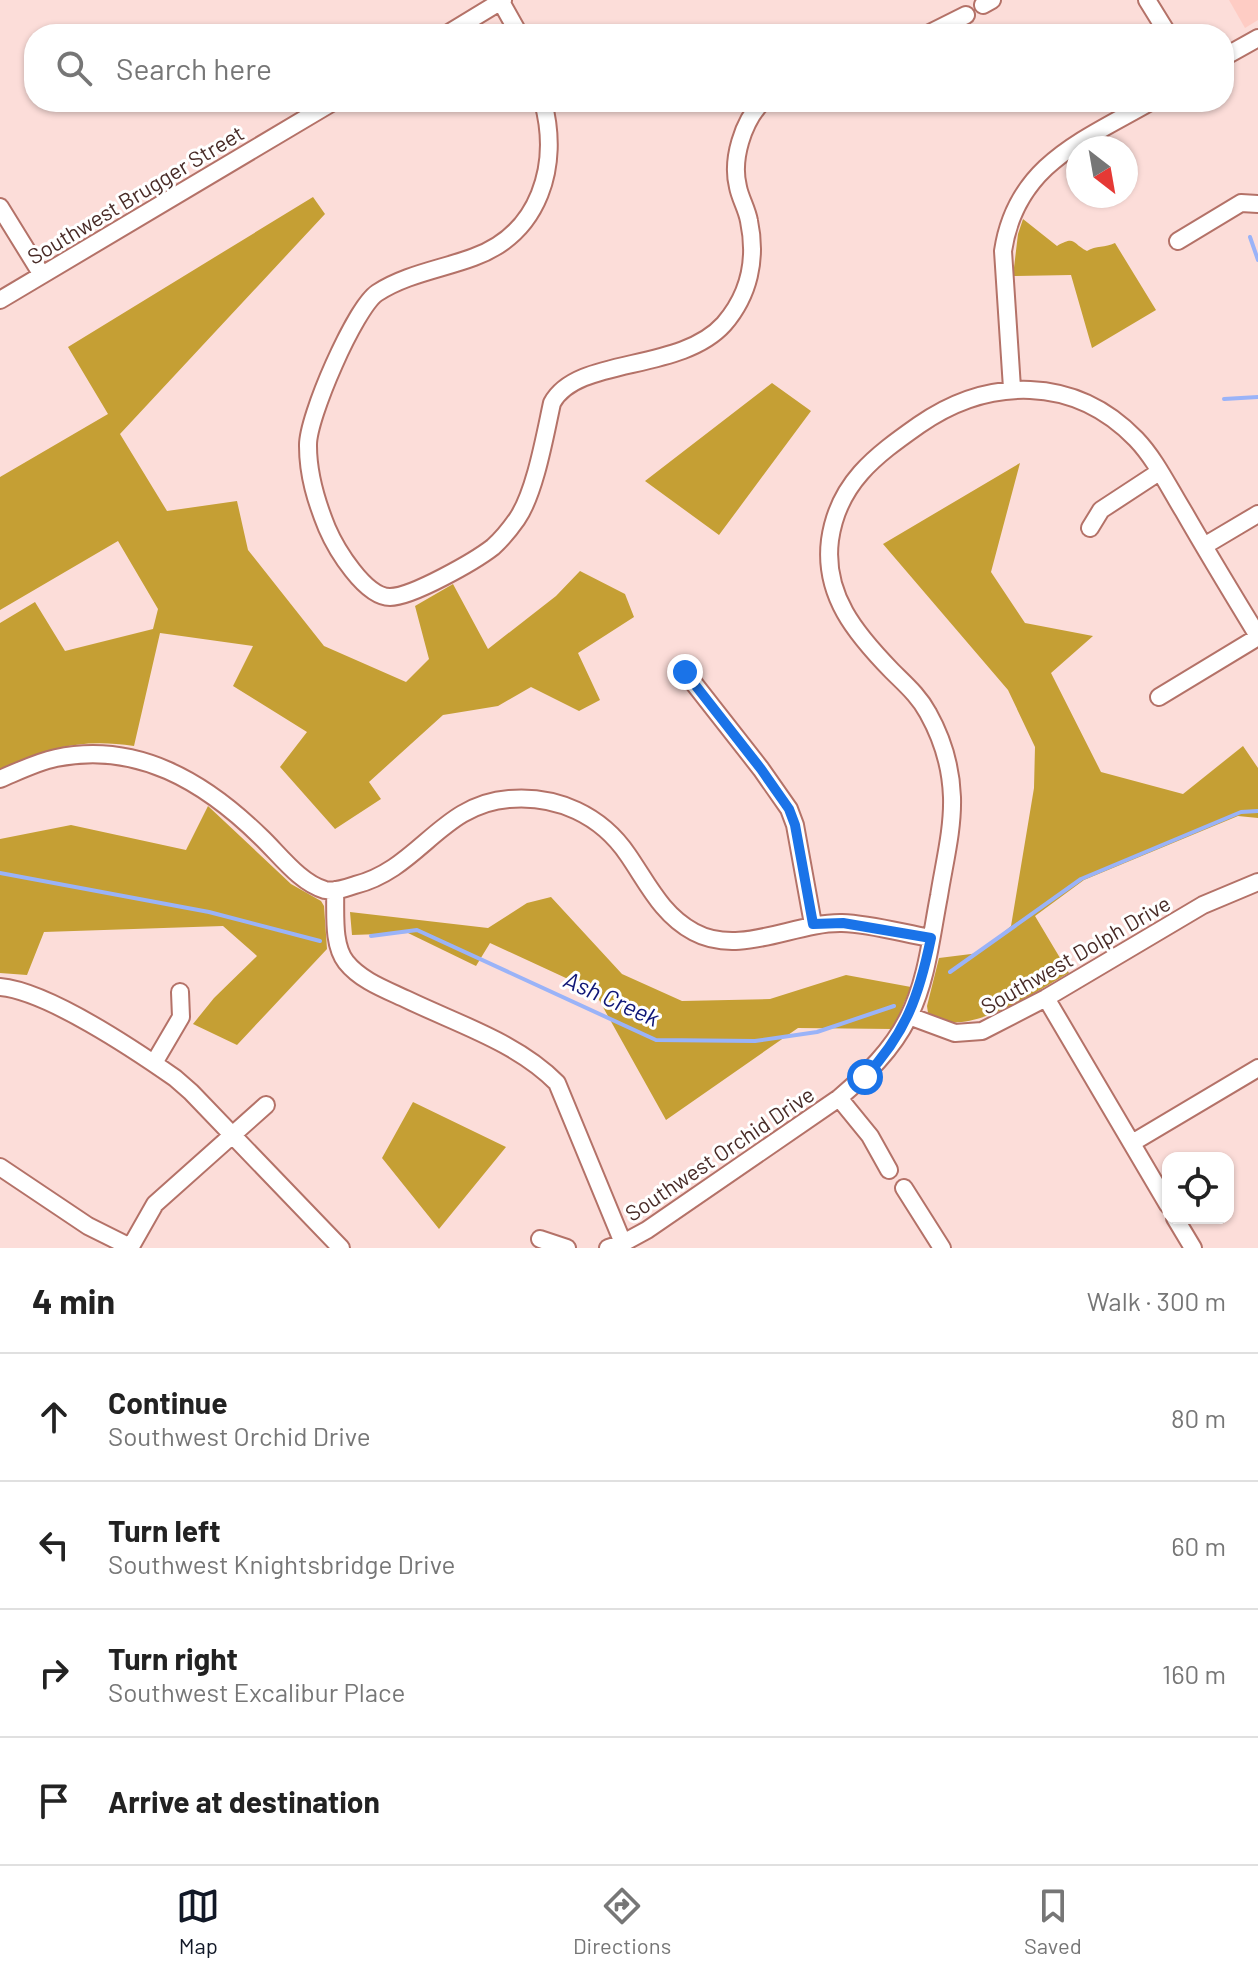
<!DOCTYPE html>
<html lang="en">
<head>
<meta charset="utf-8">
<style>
  :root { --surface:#fff; --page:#f6f6f6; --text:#222; --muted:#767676; --line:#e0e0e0; --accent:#111827 }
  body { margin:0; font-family:Barlow,sans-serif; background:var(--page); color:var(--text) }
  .controls { position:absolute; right:24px; bottom:24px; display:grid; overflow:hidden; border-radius:16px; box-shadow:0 2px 6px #0004 }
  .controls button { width:72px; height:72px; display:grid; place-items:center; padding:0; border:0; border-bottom:2px solid var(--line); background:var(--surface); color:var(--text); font:40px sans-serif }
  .compass { position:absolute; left:1066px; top:136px; width:72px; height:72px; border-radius:50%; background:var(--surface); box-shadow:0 2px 6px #0004; rotate:149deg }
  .stop { position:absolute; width:24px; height:24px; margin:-18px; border:6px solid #1a73e8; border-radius:50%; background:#fff }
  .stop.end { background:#1a73e8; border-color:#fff; box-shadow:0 2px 8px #0008 }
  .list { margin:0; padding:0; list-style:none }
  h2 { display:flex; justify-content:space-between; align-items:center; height:104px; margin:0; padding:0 32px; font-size:34px }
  h2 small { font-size:26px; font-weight:400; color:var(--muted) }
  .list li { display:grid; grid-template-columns:52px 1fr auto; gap:24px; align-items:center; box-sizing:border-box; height:128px; padding:0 32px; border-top:2px solid var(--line) }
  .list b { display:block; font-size:30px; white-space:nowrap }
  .list p { margin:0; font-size:26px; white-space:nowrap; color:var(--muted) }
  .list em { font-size:26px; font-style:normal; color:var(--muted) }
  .icon { flex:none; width:44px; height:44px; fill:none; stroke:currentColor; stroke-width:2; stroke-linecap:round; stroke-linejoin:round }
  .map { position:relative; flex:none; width:1258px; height:1248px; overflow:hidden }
  .search { position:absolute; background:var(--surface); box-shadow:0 2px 6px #0004; left:24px; right:24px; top:24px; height:88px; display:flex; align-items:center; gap:20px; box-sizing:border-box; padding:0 28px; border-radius:32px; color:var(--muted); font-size:30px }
  .sheet { height:616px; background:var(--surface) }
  nav { display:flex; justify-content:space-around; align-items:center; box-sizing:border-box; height:112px; border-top:2px solid var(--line); background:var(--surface); font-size:22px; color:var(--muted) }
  nav a { display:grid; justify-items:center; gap:4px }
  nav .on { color:var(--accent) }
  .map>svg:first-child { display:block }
  .built { fill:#feccc4 }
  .forest { fill:#c59f34 }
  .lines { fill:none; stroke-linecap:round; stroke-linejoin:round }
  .stream { stroke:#9ab3f8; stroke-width:4 }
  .minor-casing { stroke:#b47268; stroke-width:20 }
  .minor { stroke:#fff; stroke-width:16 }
  .route { stroke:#1a73e8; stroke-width:10 }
  .labels { text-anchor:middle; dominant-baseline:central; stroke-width:6; stroke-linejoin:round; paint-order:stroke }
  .street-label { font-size:22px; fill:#482b27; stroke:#fff }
  .water-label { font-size:24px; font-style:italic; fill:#0f1677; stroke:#fff }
</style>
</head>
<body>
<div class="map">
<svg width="1258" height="1248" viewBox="0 0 1258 1248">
  <rect width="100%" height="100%" fill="#fcddd9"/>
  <path class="built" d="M 1229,0 L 1258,0 L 1258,20 L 1245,28 Z"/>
  <path class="forest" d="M 313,197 L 325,214 L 120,434 L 167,511 L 237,501 L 248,550 L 324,646 L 406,682 L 429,659 L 415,606 L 453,584 L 488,649 L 556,596 L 580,571 L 625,594 L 634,617 L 578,653 L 600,700 L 579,711 L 531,687 L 498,706 L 443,715 L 369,782 L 381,799 L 335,829 L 280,767 L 307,732 L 233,686 L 253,646 L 160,633 L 134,746 C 81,738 48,748 0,769 L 0,623 L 35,602 L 65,651 L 153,629 L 158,609 L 118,541 L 0,610 L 0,477 L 108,414 L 68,347 Z
    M 1023,219 L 1057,246 C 1076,235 1072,244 1087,251 C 1096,245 1105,248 1115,243 L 1156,310 L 1092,348 L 1071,275 L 1013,276 L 1018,234 Z
    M 772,383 L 811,411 L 719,535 L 645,481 Z
    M 1020,463 L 991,572 L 1025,623 L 1093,636 L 1051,673 L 1101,772 L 1183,794 L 1243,746 L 1258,768 L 1258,818 L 1238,816 L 1084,880 L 1035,916 L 1069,973 C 1038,990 960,1044 928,1013 L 927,1006 L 939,958 L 979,953 L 1011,926 L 1034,788 L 1035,747 L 1008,690 L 883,544 Z
    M 208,806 L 291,884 L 321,901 L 324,906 L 327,949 L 237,1045 L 193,1024 L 214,998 L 257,956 L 223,926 L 44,932 L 27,975 L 0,973 L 0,839 L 71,825 L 186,850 Z
    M 551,897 L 622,974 L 682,1001 L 770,999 L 846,975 L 911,987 L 893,1029 L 798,1028 L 666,1120 L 594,991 L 490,943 L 476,966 L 408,933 L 352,935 L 350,912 L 488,928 L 527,903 Z
    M 413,1102 L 506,1147 L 439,1229 L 382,1158 Z"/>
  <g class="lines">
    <path class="stream" d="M 1250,237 L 1258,260
      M 1224,399 L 1258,397
      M 0,873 L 209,912 L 320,941
      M 371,936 L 417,930 L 656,1040 L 755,1041 L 817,1032 L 894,1006
      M 950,972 L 1081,879 L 1241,812 L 1258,811"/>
    <g class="minor-casing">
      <path id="minor" d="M 500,0 L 519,34
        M 1147,0 L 1168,34
        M 983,5 L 992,0
        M 447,34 L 503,0
        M 928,34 L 966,15
        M 1224,57 L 1258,38
        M 543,102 C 560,165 540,233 474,257 C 442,269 406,274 377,293 C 355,308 307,418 308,446 C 308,475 316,501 327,528 C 336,549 365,597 390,597 C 412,597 475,561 493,547 C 502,539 510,529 517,519 C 535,493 545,435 552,403 C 577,356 680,373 724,324 C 749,295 757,259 749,221 C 747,209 740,198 738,187 C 731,159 743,122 762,102
        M 0,207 L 42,275
        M 1178,241 L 1241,203 L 1258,204
        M 0,300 L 333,102
        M 1012,388 L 1003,251 C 1016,165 1082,141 1150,102
        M 1090,528 L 1101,510 L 1159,472
        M 1204,546 L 1258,514
        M 685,672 L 761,769 L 789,809 L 795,825 L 813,924
        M 1159,697 L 1258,637
        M 0,779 C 19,771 37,762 56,758 C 137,741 205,782 261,837 C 279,854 300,883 325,890 C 335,892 346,888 355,885 C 419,869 441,804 509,799 C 557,795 601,815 628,855 C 648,884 662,915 694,932 C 740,957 794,922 842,923 C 871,924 902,933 931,938
        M 335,890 C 336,912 332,944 346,962 C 361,981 387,990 408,1000 C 458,1024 518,1043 557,1083 L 623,1243
        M 0,987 C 47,991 135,1050 175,1078 L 191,1092 L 341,1248
        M 1046,998 L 1168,1205
        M 909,1016 L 955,1033 L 982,1031 L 1046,998 L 1203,905 L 1258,882
        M 154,1063 L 181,1017 L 180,992
        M 839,1098 L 870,1136 L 889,1170
        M 1132,1143 L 1258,1068
        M 0,1167 L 88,1226 L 130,1247
        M 904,1188 L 942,1248
        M 1175,1218 L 1193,1248
        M 540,1239 L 567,1248
        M 130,1248 L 155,1204 L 266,1105
        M 608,1248 L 623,1243 L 647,1230 L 839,1098 C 867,1074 892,1050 908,1018 C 927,981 931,937 939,896 C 944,864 953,830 952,797 C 951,768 942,738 928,713 C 919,696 905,684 892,671 C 856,634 823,595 830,540 C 838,483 875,456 919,425 C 988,377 1074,375 1136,439 C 1156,460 1169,488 1184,512 C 1208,554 1233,595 1258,636"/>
    </g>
    <use href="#minor" class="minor"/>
  </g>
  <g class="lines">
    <path class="route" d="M 685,672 L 761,769 L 789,809 L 795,825 L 813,924 L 843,923 L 931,938 C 919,996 906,1033 865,1077"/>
  </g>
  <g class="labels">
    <g class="street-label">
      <text transform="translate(135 194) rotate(-31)">Southwest Brugger Street</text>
      <text transform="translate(1075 954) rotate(-30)">Southwest Dolph Drive</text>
      <text transform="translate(719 1153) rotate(-34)">Southwest Orchid Drive</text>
    </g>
    <g class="water-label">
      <text transform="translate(612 998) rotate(24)">Ash Creek</text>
    </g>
  </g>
</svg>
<div class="controls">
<button><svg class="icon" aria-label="locate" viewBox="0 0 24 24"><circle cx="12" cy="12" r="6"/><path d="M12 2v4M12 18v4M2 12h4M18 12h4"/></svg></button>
</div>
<svg class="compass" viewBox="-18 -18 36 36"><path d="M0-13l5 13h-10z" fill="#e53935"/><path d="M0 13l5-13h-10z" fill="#767676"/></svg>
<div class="stop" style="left:865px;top:1077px"></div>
<div class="stop end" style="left:685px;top:672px"></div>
<div class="search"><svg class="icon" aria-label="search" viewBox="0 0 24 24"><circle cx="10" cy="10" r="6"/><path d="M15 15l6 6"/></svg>Search here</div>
</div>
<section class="sheet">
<h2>4 min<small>Walk · 300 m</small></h2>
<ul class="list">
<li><svg class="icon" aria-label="ahead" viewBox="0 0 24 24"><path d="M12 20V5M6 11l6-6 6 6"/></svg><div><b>Continue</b><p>Southwest Orchid Drive</p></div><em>80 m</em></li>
<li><svg class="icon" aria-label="left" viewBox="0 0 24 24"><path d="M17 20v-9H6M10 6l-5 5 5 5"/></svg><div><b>Turn left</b><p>Southwest Knightsbridge Drive</p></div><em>60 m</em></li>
<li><svg class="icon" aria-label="right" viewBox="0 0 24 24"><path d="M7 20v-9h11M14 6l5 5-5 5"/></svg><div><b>Turn right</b><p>Southwest Excalibur Place</p></div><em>160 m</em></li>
<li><svg class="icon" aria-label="arrive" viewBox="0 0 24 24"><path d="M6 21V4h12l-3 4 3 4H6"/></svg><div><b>Arrive at destination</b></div></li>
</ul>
</section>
<nav>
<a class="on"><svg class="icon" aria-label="map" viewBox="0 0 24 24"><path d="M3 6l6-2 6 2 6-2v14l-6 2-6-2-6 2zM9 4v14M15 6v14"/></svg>Map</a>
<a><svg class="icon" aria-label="directions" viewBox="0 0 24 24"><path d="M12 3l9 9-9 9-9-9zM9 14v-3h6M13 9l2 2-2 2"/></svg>Directions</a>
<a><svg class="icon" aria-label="saved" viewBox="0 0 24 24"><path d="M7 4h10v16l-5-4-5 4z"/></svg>Saved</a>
</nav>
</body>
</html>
